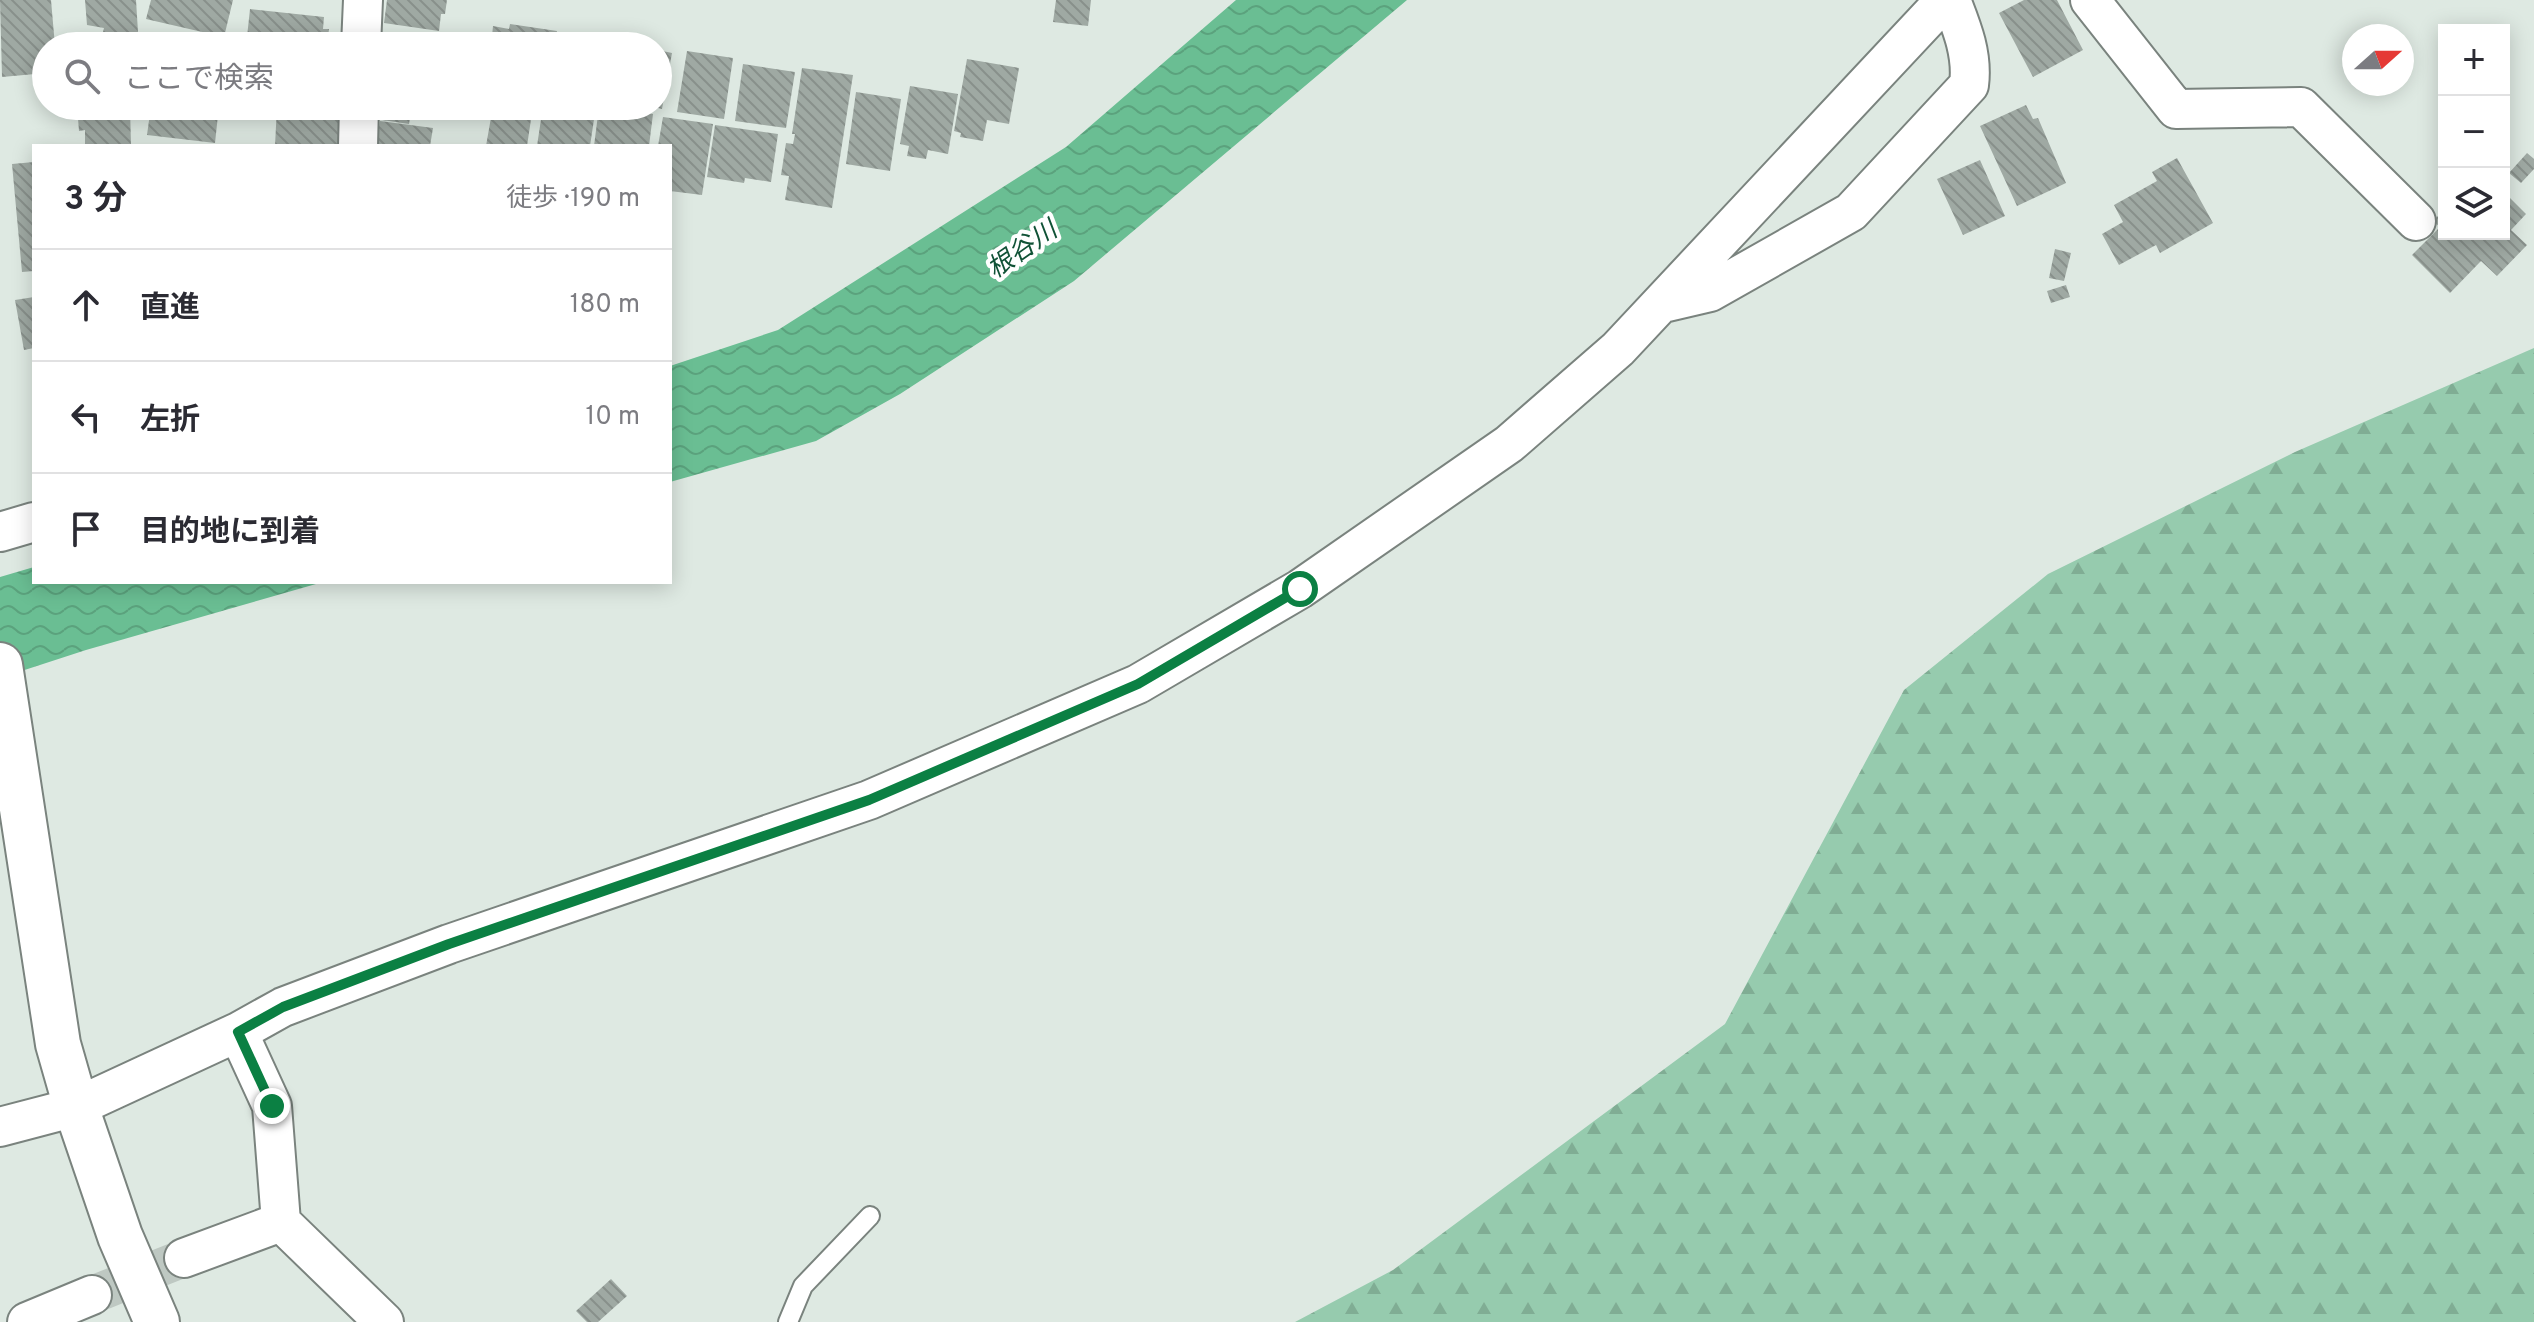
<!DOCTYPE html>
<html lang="ja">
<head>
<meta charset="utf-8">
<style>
  :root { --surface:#fff; --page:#f7f7f7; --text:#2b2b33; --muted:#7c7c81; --line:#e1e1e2 }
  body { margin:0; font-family:Overpass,"Noto Sans JP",sans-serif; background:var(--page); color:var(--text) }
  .controls { position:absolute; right:24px; top:24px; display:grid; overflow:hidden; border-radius:0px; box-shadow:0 4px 20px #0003 }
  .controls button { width:72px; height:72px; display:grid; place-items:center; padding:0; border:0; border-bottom:2px solid var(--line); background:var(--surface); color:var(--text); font:40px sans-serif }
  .compass { position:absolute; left:2342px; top:24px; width:72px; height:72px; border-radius:50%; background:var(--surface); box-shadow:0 4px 20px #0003; rotate:69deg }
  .stop { position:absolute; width:24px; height:24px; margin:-18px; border:6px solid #0b8043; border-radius:50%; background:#fff }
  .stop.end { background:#0b8043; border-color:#fff; box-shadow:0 2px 8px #0008 }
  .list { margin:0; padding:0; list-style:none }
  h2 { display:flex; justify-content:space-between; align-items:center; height:104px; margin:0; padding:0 32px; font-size:34px }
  h2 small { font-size:26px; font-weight:400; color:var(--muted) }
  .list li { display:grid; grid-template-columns:52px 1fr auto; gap:24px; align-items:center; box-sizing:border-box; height:112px; padding:0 32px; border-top:2px solid var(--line) }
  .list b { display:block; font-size:30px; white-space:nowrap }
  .list em { font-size:26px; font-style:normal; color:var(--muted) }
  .icon { flex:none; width:44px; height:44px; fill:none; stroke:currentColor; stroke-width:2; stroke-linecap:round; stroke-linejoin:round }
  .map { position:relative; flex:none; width:2534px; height:1322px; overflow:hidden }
  .search { position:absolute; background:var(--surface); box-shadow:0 4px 20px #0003; left:32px; top:32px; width:640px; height:88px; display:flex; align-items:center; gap:20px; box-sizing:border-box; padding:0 28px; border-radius:44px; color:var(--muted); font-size:30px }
  .panel { position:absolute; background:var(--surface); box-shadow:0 4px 20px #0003; left:32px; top:144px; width:640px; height:440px; border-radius:0px }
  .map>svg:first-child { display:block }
  .forest { fill:url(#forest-firs) }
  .water { fill:url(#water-waves) }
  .building { fill:url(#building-back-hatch) }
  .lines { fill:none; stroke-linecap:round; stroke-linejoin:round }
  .minor-tunnel { stroke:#bec8c2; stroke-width:38; stroke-dasharray:38 19; stroke-linecap:butt }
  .service-casing { stroke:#7a837e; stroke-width:22 }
  .minor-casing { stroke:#7a837e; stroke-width:42 }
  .tertiary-casing { stroke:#7a837e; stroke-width:48 }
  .service { stroke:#fff; stroke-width:18 }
  .minor { stroke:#fff; stroke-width:38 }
  .tertiary { stroke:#fff; stroke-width:44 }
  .route { stroke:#0b8043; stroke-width:10 }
  .labels { text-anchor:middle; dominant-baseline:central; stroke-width:8; stroke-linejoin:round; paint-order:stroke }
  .water-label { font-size:26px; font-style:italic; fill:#105236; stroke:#fff }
</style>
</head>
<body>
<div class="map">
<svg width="2534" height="1322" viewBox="0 0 2534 1322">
  <defs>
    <pattern id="forest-firs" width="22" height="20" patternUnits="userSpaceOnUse" patternTransform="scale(2)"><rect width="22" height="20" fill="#96cbae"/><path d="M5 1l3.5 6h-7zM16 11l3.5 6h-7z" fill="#80ad94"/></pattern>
    <pattern id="water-waves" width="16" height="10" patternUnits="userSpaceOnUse" patternTransform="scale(2)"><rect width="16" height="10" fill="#6abe93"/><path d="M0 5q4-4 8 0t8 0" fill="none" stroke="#5ba27d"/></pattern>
    <pattern id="building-back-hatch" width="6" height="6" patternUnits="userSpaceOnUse" patternTransform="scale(2)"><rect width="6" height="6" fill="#9fa9a3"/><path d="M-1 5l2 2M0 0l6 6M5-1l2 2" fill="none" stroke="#88908b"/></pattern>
  </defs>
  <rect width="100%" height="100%" fill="#dee9e2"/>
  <path class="forest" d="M 2534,348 L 2534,1322 L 1295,1322 L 1393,1270 L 1725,1024 L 1904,690 L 2048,574 L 2295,452 Z"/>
  <path class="water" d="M 1236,0 L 1407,0 L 1074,281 L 900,394 L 816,441 L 670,482 L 670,366 L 778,330 L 1066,147 Z
    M 34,567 L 34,582 L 323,582 L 86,650 L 0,678 L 0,577 Z"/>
  <path class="building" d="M 0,0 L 51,0 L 55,46 L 46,46 L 46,73 L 2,77 Z
    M 85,0 L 136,0 L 138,32 L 103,32 L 104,28 L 87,25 Z
    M 151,0 L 233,0 L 224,37 L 146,19 Z
    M 387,0 L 447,0 L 445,14 L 441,14 L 439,31 L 384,23 Z
    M 1056,0 L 1091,0 L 1088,26 L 1053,22 Z
    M 2024,0 L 2057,0 L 2083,50 L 2033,77 L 1999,13 Z
    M 250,9 L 324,17 L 323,29 L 329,29 L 327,46 L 254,46 L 255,38 L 247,37 Z
    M 510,24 L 557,31 L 554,46 L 491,46 L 493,26 L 509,29 Z
    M 658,50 L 672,53 L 662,109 L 658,108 Z
    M 687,51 L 733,58 L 724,119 L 677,112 Z
    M 967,59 L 1019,68 L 1009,124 L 987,120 L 983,141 L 960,137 L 961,133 L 954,131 Z
    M 743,64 L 795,72 L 786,128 L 735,121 Z
    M 802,68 L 853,75 L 832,208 L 785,200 L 789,176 L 781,175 L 786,143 L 793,144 L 795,134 L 792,134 Z
    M 910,86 L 958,94 L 948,154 L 928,150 L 926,159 L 907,156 L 909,146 L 900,144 Z
    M 856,92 L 901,99 L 890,171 L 846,164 Z
    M 2026,105 L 2033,119 L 2038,118 L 2066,183 L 2017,206 L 1980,126 Z
    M 77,106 L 130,106 L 131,146 L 85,146 L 85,130 L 79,131 Z
    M 151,106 L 212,106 L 212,114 L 218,115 L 215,143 L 147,135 Z
    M 277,106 L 346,106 L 344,146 L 275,146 Z
    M 384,106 L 412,106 L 409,124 L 382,120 Z
    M 493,106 L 533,106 L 527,146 L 486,146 Z
    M 543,106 L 596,106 L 590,146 L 537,146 Z
    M 599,107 L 653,114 L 649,146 L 594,146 Z
    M 663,117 L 713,124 L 702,195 L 670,191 L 670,146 L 658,146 Z
    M 380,121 L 433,128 L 430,146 L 376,146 Z
    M 715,125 L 778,134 L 771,182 L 745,178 L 744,183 L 707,177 Z
    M 2527,153 L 2534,159 L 2534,169 L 2521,183 L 2509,173 Z
    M 2177,158 L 2213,223 L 2160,253 L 2156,245 L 2119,265 L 2102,234 L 2123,222 L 2114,205 L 2157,181 L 2152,172 Z
    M 1980,160 L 2005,216 L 1963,235 L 1937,179 Z
    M 34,162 L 34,271 L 22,272 L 12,164 Z
    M 2504,192 L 2526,214 L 2511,230 L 2527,245 L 2497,276 L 2481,261 L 2450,293 L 2412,255 L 2440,227 L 2433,221 L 2444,210 L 2444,234 L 2504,234 Z
    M 2055,249 L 2071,253 L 2064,281 L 2049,278 Z
    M 2066,285 L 2070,297 L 2051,303 L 2047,291 Z
    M 34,297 L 34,348 L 24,350 L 15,300 Z
    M 611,1279 L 627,1296 L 598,1322 L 587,1322 L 576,1311 Z"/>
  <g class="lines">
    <path class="minor-tunnel" d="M 92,1295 L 184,1258"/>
    <g class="service-casing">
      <path id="service" d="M 788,1322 L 803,1286 L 870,1216"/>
    </g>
    <g class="minor-casing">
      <path id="minor" d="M 2090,0 L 2176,109 L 2301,107 L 2416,221
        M 361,46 L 363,0
        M 358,146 L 359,106
        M 1663,303 L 1710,292 L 1851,212 L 1969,85 C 1973,55 1962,28 1951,0
        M 0,532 L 34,522
        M 238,1032 L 283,1007 L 449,944 L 869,800 L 1138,684 L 1300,589 L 1509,444 L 1618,349 L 1945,0
        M 0,1127 L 76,1107 L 238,1032 L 272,1106 L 281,1222 L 384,1322
        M 184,1258 L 281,1222
        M 27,1322 L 92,1295"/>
    </g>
    <g class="tertiary-casing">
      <path id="tertiary" d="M 0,665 L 58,1044 L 76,1107 L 120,1236 L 157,1322"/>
    </g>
    <use href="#service" class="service"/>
    <use href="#minor" class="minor"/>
    <use href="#tertiary" class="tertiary"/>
  </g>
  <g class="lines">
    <path class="route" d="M 272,1106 L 238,1032 L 283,1007 L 449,944 L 869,800 L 1138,684 L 1300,589"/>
  </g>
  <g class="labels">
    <g class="water-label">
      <text transform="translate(1023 251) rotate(-35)">根谷川</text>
    </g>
  </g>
</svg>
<div class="controls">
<button>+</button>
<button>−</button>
<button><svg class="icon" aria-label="layers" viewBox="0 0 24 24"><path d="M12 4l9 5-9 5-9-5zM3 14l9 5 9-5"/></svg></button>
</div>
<svg class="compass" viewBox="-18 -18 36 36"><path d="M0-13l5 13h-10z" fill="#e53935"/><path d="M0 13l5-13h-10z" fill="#7c7c81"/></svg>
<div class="stop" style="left:1300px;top:589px"></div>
<div class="stop end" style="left:272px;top:1106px"></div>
<div class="search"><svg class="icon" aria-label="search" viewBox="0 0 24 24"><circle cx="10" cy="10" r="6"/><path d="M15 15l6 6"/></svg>ここで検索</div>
<section class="panel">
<h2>3 分<small>徒歩 · 190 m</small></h2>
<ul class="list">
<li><svg class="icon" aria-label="ahead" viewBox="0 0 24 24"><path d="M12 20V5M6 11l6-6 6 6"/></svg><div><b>直進</b></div><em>180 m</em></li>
<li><svg class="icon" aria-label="left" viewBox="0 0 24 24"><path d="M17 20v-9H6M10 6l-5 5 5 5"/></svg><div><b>左折</b></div><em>10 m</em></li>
<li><svg class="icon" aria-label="arrive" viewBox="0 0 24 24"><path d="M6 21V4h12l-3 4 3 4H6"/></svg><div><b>目的地に到着</b></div></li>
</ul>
</section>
</div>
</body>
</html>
